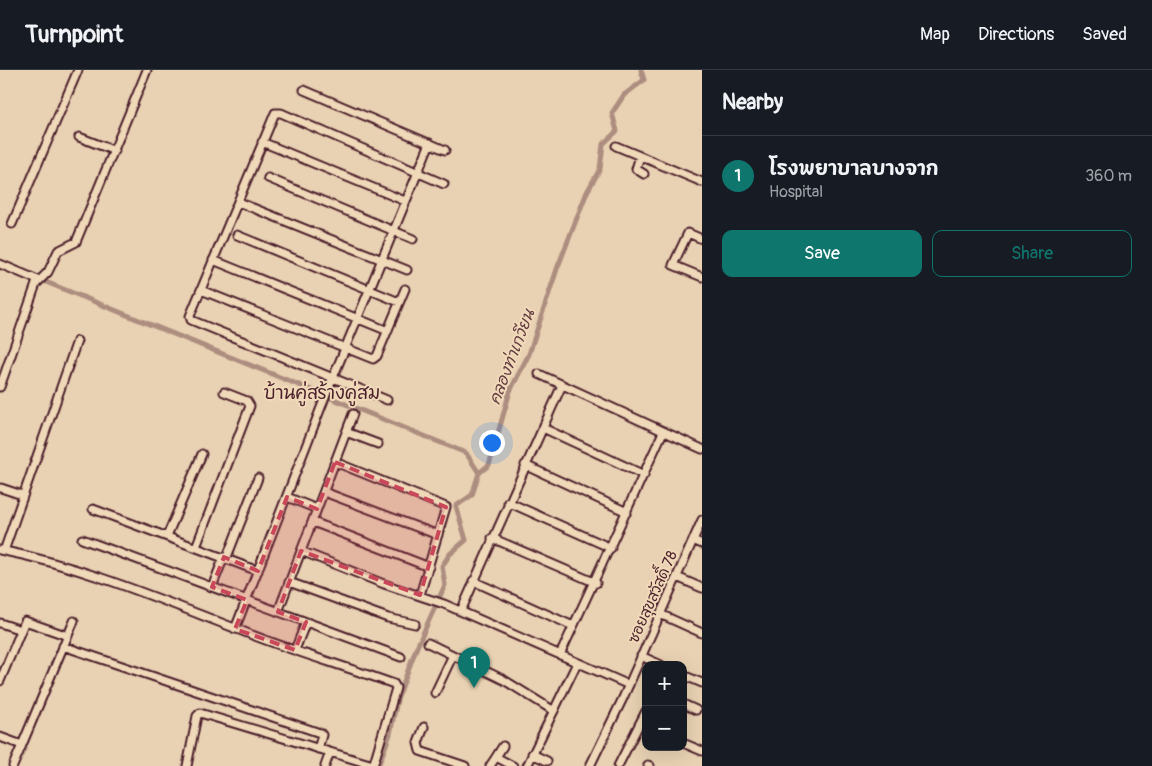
<!DOCTYPE html>
<html lang="en">
<head>
<meta charset="utf-8">
<style>
  :root { --surface:#171b24; --page:#20242c; --text:#f1f3f6; --muted:#9ea1a6; --line:#363941; --accent:#0f766e }
  body { margin:0; font-family:Pangolin,"Playpen Sans Thai",sans-serif; background:var(--page); color:var(--text) }
  .controls { position:absolute; right:15px; bottom:15px; display:grid; overflow:hidden; border-radius:10px; box-shadow:0 5px 20px #0002 }
  .controls button { width:45px; height:45px; display:grid; place-items:center; padding:0; border:0; border-bottom:1px solid var(--line); background:var(--surface); color:var(--text); font:25px sans-serif }
  .you { position:absolute; left:491px; top:372px; width:18px; height:18px; margin:-12px; border:4px solid #fff; border-radius:50%; background:#1a73e8; box-shadow:0 0 0 8px #1a73e833 }
  .badge { display:grid; place-items:center; width:32px; height:32px; border-radius:50%; background:var(--accent); color:#fff; font-size:16px; font-weight:700 }
  .pin { position:absolute; translate:-50% -41px; filter:drop-shadow(0 1px 2px #0008) }
  .pin::after { content:''; position:absolute; top:26px; width:18px; height:15px; background:inherit; clip-path:polygon(0 0,100% 0,50% 100%) }
  .list { margin:0; padding:0; list-style:none }
  h2 { display:flex; justify-content:space-between; align-items:center; height:65px; margin:0; padding:0 20px; font-size:21px }
  h2 small { font-size:16px; font-weight:400; color:var(--muted) }
  .list li { display:grid; grid-template-columns:32px 1fr auto; gap:15px; align-items:center; box-sizing:border-box; height:80px; padding:0 20px; border-top:1px solid var(--line) }
  .list b { display:block; font-size:19px; white-space:nowrap }
  .list p { margin:0; font-size:16px; white-space:nowrap; color:var(--muted) }
  .list em { font-size:16px; font-style:normal; color:var(--muted) }
  .actions { display:flex; gap:10px; padding:15px 20px }
  .actions a { flex:1; padding:11px 0; border:1px solid var(--accent); border-radius:10px; text-align:center; font-size:18px; color:var(--accent) }
  .actions .main { background:var(--accent); color:#fff }
  .map { position:relative; flex:none; width:702px; height:696px; overflow:hidden }
  header { display:flex; align-items:center; gap:30px; box-sizing:border-box; height:70px; padding:0 25px; background:var(--surface); border-bottom:1px solid var(--line) }
  header strong { font-size:24px }
  nav { display:flex; gap:28px; margin-inline-start:auto; font-size:18px }
  main { display:flex }
  aside { flex:1; background:var(--surface) }
  .map>svg:first-child { display:block }
  .lines { fill:none; stroke-linecap:round; stroke-linejoin:round }
  .canal { stroke:#ac8d7f; stroke-width:5 }
  .minor-casing { stroke:#4a1f2b; stroke-width:11 }
  .minor { stroke:#f0d9b9; stroke-width:7 }
  .marked { fill:#ca4759; fill-opacity:0.2; stroke:#ca4759; stroke-width:4; stroke-dasharray:10 6; stroke-linejoin:round }
  .labels { text-anchor:middle; dominant-baseline:central; stroke-width:4; stroke-linejoin:round; paint-order:stroke }
  .street-label { font-size:15px; fill:#4a1f2b; stroke:#f0d9b9 }
  .water-label { font-size:16px; font-style:italic; fill:#623a40; stroke:#f0d9b9 }
  .quarter-label { font-size:18px; fill:#4a1f2b; stroke:#f0d9b9 }
</style>
</head>
<body>
<header>
<strong>Turnpoint</strong>
<nav><a>Map</a><a>Directions</a><a>Saved</a></nav>
</header>
<main>
<div class="map">
<svg width="702" height="696" viewBox="0 0 702 696">
  <rect width="100%" height="100%" fill="#e9d2b3"/>
  <filter id="ink" filterUnits="userSpaceOnUse"><feTurbulence type="fractalNoise" baseFrequency=".02" numOctaves="2"/><feDisplacementMap in="SourceGraphic" scale="10" xChannelSelector="R" yChannelSelector="G"/><feConvolveMatrix kernelMatrix="1 2 1 2 8 2 1 2 1" color-interpolation-filters="sRGB"/></filter>
  <g filter="url(#ink)">
    <g class="lines">
      <path class="canal" d="M 41,210 L 466,383 L 479,403
        M 378,696 L 390,664 L 397,630 L 416,579 L 445,515 L 442,496 L 450,484 L 466,470 L 456,436 L 472,425 L 479,403 L 489,395 L 510,321 L 529,284 L 557,199 L 587,122 L 600,99 L 603,74 L 617,61 L 612,43 L 624,25 L 644,10 L 641,0"/>
      <g class="minor-casing">
        <path id="minor" d="M 304,20 L 445,80
          M 79,67 L 115,81
          M 262,72 L 405,131
          M 616,76 L 702,112
          M 640,86 L 636,99 L 644,104
          M 268,108 L 413,169
          M 238,132 L 407,200
          M 12,154 L 78,0
          M 237,165 L 399,232
          M 702,169 L 688,163 L 673,195 L 702,207
          M 213,190 L 388,261
          M 0,194 L 38,210
          M 201,220 L 373,289 L 377,286 L 405,219
          M 539,304 L 702,379
          M 0,317 L 36,214 L 48,202 L 58,181 L 76,172 L 147,0
          M 387,330 L 191,250 L 190,246 L 275,43 L 281,43 L 444,114
          M 543,358 L 644,405
          M 346,362 L 378,374
          M 335,392 L 446,437 L 420,525
          M 525,395 L 627,442
          M 1,418 L 22,425
          M 324,422 L 438,465
          M 287,427 L 317,439
          M 508,432 L 611,478
          M 93,439 L 258,501
          M 313,452 L 429,497
          M 167,466 L 202,384
          M 492,468 L 596,513
          M 82,469 L 401,587
          M 693,470 L 702,474
          M 196,477 L 250,336 L 247,331 L 224,322
          M 0,480 C 81,496 159,529 237,559 C 288,580 342,595 394,614 L 396,618 L 373,696
          M 4,481 L 77,271
          M 301,481 L 384,514 L 444,534 L 629,615
          M 227,487 L 258,408
          M 677,507 L 702,518
          M 473,511 L 573,556
          M 289,512 L 388,548 L 415,554
          M 212,517 L 224,487
          M 461,541 L 562,315
          M 278,542 L 353,344
          M 660,544 L 702,563
          M 0,553 L 21,560
          M 235,559 L 327,322 L 430,73
          M 428,573 L 504,610 L 554,641
          M 63,576 L 320,663 L 322,665 L 318,679
          M 295,580 L 306,552
          M 560,585 L 663,362
          M 641,586 L 661,595
          M 683,605 L 702,613
          M 0,611 L 25,551 L 68,566
          M 435,623 L 453,585
          M 683,634 L 696,640
          M 424,657 L 418,673 L 420,681 L 465,696
          M 0,667 L 22,675 L 13,696
          M 683,673 L 702,681
          M 22,675 L 74,551
          M 532,684 L 547,691
          M 496,687 L 503,676
          M 648,695 L 650,696
          M 187,696 L 197,646 L 200,643 L 373,695
          M 325,696 L 330,682
          M 490,696 L 496,687 L 513,696
          M 527,696 L 577,593
          M 590,696 L 623,628 L 702,450
          M 618,696 L 646,641"/>
      </g>
      <use href="#minor" class="minor"/>
    </g>
  </g>
  <path class="marked" d="M 335,392 L 446,437 L 420,525 L 301,481 L 278,542 L 306,552 L 295,580 L 235,559 L 247,530 L 212,517 L 224,487 L 258,501 L 287,427 L 317,439 Z"/>
  <g class="labels">
    <g class="street-label">
      <text transform="translate(653 527) rotate(-66)">ซอยสุขสวัสดิ์ 78</text>
    </g>
    <g class="water-label">
      <text transform="translate(512 287) rotate(-69)">คลองท่าเกวียน</text>
    </g>
    <g class="quarter-label">
      <text x="322" y="323">บ้านคู่สร้างคู่สม</text>
    </g>
  </g>
</svg>
<div class="controls">
<button>+</button>
<button>−</button>
</div>
<div class="you"></div>
<div class="pin badge" style="left:474px;top:618px">1</div>
</div>
<aside>
<h2>Nearby<small></small></h2>
<ul class="list">
<li><span class="badge">1</span><div><b>โรงพยาบาลบางจาก</b><p>Hospital</p></div><em>360 m</em></li>
</ul>
<div class="actions"><a class="main">Save</a><a>Share</a></div>
</aside>
</main>
</body>
</html>
